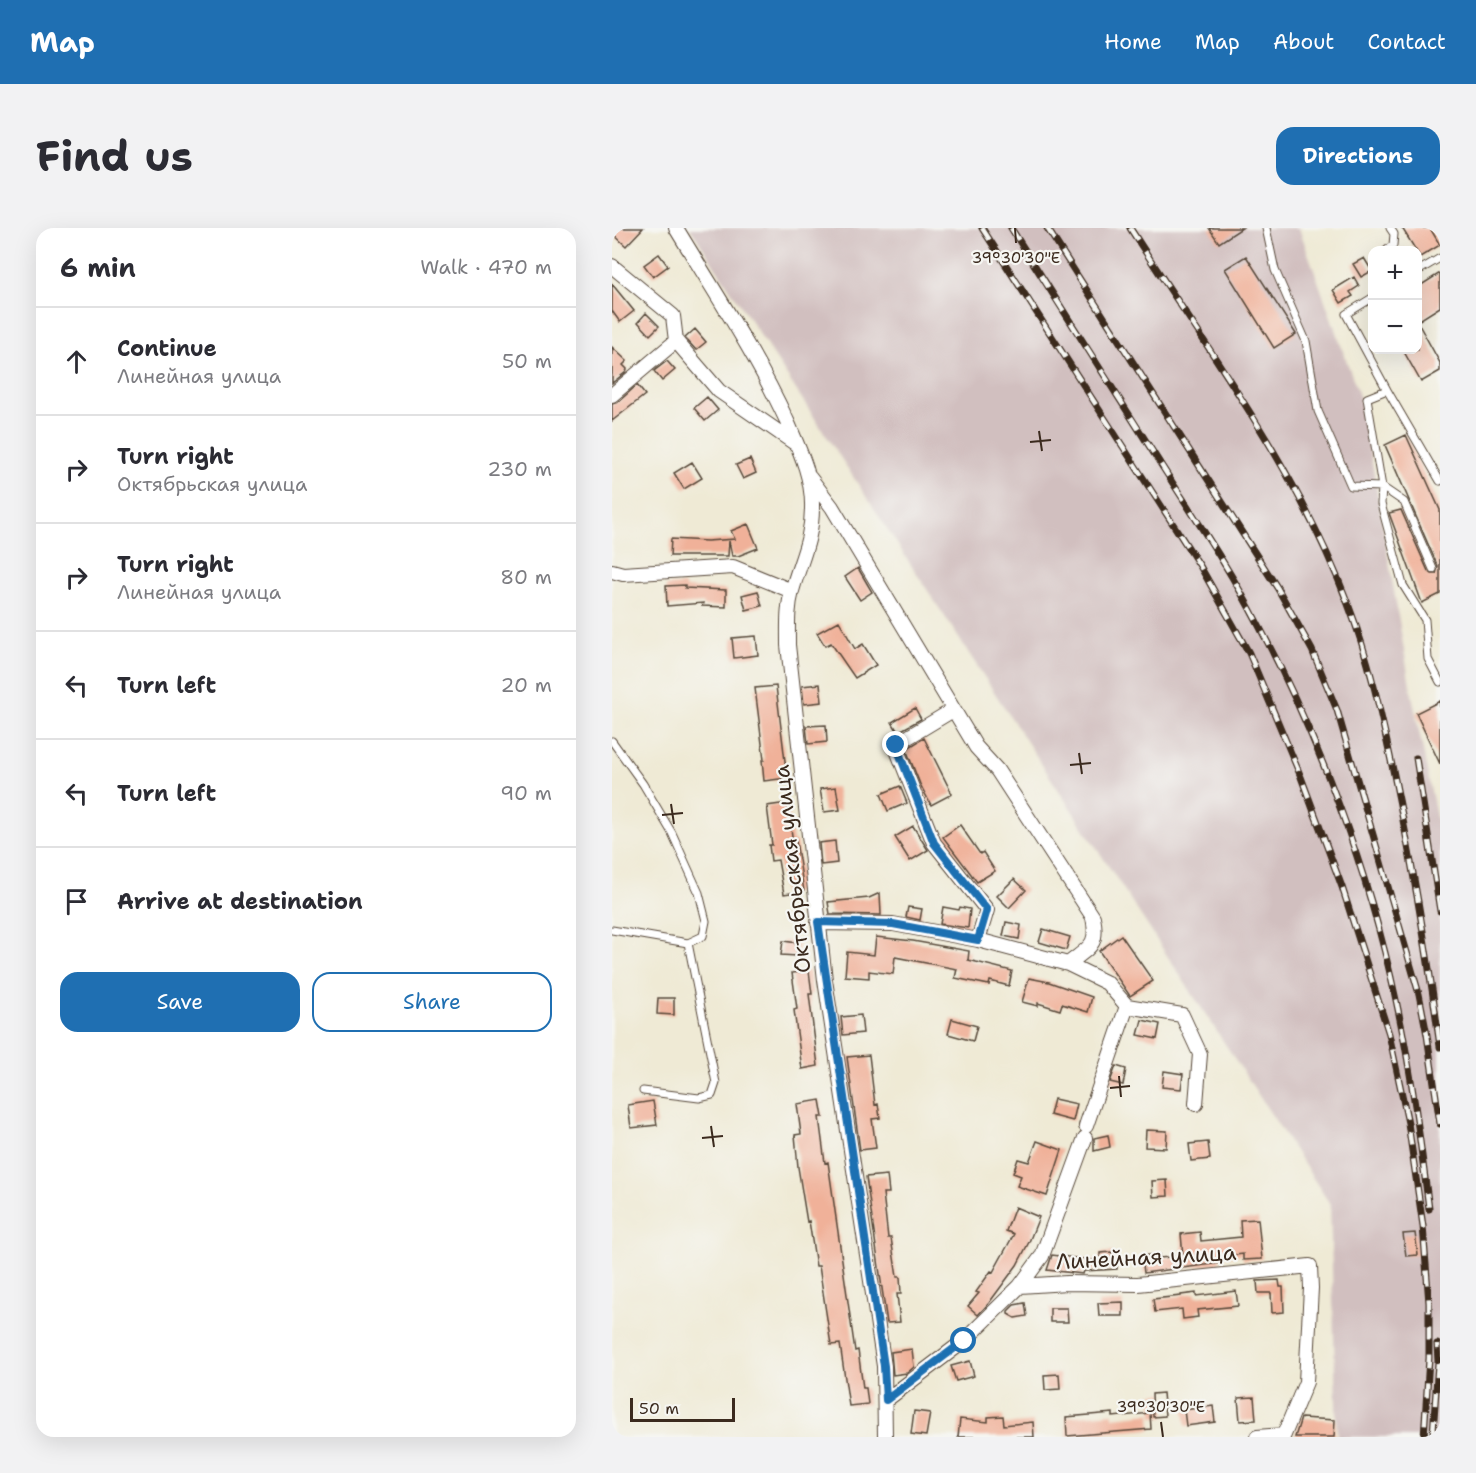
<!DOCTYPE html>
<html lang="en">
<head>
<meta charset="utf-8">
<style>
  :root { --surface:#fff; --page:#f2f2f3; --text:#2b2b33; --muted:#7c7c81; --line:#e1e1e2; --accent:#1f6fb2 }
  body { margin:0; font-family:"Shantell Sans",sans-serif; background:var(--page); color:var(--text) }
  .controls { position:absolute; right:18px; top:18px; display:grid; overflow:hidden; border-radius:12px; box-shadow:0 6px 24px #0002 }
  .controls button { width:54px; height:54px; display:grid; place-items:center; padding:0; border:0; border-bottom:2px solid var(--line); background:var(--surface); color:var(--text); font:30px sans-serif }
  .scale { position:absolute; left:18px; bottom:15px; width:105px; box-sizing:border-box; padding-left:6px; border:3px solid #3b2a1e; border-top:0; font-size:16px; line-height:21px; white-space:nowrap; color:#3b2a1e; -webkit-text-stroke:4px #f6f6f2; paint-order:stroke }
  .stop { position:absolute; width:18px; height:18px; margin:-14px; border:4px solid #1f6fb2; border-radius:50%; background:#fff }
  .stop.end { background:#1f6fb2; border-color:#fff; box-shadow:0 2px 6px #0008 }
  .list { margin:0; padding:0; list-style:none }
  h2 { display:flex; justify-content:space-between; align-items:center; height:78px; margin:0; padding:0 24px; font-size:26px }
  h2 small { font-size:20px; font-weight:400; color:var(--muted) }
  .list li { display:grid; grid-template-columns:39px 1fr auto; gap:18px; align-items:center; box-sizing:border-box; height:108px; padding:0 24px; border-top:2px solid var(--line) }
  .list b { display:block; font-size:22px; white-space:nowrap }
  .list p { margin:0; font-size:20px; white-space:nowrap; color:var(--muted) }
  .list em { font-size:20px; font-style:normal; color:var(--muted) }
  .actions { display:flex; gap:12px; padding:18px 24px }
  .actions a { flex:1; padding:14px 0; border:2px solid var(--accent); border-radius:18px; text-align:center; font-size:21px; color:var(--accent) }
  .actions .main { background:var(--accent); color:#fff }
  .icon { flex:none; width:33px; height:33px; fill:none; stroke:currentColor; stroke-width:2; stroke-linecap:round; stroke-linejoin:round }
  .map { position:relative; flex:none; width:828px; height:1209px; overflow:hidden; border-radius:18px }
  header { display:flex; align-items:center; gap:36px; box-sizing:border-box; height:84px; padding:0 30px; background:var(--accent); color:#fff }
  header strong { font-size:28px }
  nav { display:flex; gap:33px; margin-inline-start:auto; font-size:21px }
  .intro { display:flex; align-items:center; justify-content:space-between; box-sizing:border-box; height:144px; padding:0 36px }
  h1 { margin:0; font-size:42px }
  .button { padding:15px 27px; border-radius:18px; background:var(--accent); color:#fff; font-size:21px; font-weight:700 }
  main { display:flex; gap:36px; padding:0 36px }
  aside { flex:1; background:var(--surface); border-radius:18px; box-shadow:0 6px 24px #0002 }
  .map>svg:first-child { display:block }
  .industrial { fill:#d1bfbf }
  .building { fill:#f0b199 }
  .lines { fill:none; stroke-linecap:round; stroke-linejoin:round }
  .lane-casing { stroke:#564739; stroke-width:9 }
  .street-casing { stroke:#564739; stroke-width:16 }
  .lane { stroke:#fff; stroke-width:7 }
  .street { stroke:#fff; stroke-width:14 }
  .rail-casing { stroke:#3b2a1e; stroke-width:7 }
  .rail { stroke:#f6f6f2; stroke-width:4.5; stroke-dasharray:14; stroke-linecap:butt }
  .route { stroke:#1f6fb2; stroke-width:8 }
  .ticks { fill:none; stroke:#3b2a1e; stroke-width:2 }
  .labels { text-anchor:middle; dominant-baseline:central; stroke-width:4.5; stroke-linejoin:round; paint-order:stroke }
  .street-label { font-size:22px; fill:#3b2a1e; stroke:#f6f6f2 }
  .ticks-label { font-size:15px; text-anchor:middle; fill:#3b2a1e; stroke:#f6f6f2; stroke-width:4.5; stroke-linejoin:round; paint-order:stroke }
</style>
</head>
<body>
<header>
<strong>Map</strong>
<nav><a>Home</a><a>Map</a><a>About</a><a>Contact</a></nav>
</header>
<div class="intro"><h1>Find us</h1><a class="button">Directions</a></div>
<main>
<aside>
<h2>6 min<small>Walk · 470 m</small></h2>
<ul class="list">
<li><svg class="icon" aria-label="ahead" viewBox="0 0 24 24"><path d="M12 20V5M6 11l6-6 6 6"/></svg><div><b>Continue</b><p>Линейная улица</p></div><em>50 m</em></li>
<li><svg class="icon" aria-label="right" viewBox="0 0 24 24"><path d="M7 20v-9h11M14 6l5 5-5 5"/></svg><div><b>Turn right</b><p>Октябрьская улица</p></div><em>230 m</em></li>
<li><svg class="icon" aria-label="right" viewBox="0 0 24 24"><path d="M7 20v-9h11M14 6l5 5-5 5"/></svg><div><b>Turn right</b><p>Линейная улица</p></div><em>80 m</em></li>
<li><svg class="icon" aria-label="left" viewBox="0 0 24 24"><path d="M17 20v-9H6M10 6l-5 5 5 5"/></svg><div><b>Turn left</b></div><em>20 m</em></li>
<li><svg class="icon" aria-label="left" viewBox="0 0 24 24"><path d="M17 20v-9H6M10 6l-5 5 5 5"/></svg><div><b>Turn left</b></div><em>90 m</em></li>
<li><svg class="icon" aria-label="arrive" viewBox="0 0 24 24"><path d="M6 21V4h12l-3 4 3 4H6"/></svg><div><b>Arrive at destination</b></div></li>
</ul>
<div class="actions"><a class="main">Save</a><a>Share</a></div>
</aside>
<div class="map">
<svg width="828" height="1209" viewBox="0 0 828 1209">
  <rect width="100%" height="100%" fill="#f6f6f2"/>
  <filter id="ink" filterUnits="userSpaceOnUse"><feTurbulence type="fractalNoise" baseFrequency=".0167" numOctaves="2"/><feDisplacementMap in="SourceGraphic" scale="12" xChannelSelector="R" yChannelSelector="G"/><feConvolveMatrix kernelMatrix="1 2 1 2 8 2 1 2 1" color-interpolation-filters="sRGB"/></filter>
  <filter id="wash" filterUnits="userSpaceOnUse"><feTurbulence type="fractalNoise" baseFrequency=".008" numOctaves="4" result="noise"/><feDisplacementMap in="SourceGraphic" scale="24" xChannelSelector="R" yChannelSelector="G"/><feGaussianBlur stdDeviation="1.35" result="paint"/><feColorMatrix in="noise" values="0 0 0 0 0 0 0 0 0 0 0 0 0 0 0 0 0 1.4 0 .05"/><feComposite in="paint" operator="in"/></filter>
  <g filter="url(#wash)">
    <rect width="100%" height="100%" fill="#efead5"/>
    <path class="industrial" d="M 78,0 L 687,0 L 750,176 L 798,457 L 828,608 L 828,1209 L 725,1209 L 718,976 Z"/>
    <g id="blocks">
      <path class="building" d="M 0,0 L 31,0 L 14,18 L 0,5 Z
        M 597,0 L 630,0 L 607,15 Z
        M 790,0 L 818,0 L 828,17 L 808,29 Z
        M 47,26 L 56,38 L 41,49 L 32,37 Z
        M 634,28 L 684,106 L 662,120 L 613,41 Z
        M 752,30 L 760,43 L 749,49 L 741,36 Z
        M 828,45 L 828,79 L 806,93 L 806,59 Z
        M 742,49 L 747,58 L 738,64 L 741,68 L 729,75 L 721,62 Z
        M 0,56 L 22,83 L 8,94 L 0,83 Z
        M 34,85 L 47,98 L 38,107 L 26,94 Z
        M 806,95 L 828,135 L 828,143 L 809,154 L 791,122 L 806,122 Z
        M 83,101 L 94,114 L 84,122 L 73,110 Z
        M 0,119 L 15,133 L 11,137 L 15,141 L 14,144 L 0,155 Z
        M 55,133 L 63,142 L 50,153 L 42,143 Z
        M 25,157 L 33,167 L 0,193 L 0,176 L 6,174 Z
        M 95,169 L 106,182 L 93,193 L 82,180 Z
        M 794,207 L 828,282 L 828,366 L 810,375 L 777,285 L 789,282 L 816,343 L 820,346 L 824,346 L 826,339 L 773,217 Z
        M 138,231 L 144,245 L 131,251 L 124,237 Z
        M 80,234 L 90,250 L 72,261 L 62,245 Z
        M 136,296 L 146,320 L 126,328 L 120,328 L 117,313 L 116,328 L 58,328 L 59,311 L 95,313 L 123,311 L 119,303 Z
        M 246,340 L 260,364 L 248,372 L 233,349 Z
        M 73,357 L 73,360 L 114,362 L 114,379 L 90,378 L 91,375 L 55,378 L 54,358 Z
        M 146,363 L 150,378 L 134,382 L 130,367 Z
        M 227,393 L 243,421 L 251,416 L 264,437 L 243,450 L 219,415 L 213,418 L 205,405 Z
        M 144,408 L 146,427 L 122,430 L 120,410 Z
        M 208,456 L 210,474 L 192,476 L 190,458 Z
        M 164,458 L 175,550 L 152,553 L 150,532 L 152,532 L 143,460 Z
        M 828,473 L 828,536 L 804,485 Z
        M 303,480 L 309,491 L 286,504 L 280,494 Z
        M 214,497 L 215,514 L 196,516 L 194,498 Z
        M 312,510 L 340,566 L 319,577 L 308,556 L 294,521 Z
        M 288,558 L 295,575 L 276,583 L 269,566 Z
        M 224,559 L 228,582 L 212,584 L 208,561 Z
        M 175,575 L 181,614 L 184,613 L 192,663 L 172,666 L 166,632 L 159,633 L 157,617 L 160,617 L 155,578 Z
        M 348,597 L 368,626 L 371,624 L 383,643 L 365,654 L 331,609 Z
        M 301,598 L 316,622 L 298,633 L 283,609 Z
        M 223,613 L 225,635 L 209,637 L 207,615 Z
        M 402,651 L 414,662 L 397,680 L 385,668 Z
        M 268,665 L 269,687 L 218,686 L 216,674 L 257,670 Z
        M 296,679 L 310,681 L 308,692 L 294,689 Z
        M 331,679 L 347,682 L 348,679 L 358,681 L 356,700 L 328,696 Z
        M 394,694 L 409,697 L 407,711 L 391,708 Z
        M 431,701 L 458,709 L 454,722 L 427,714 Z
        M 509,707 L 541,753 L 518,768 L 487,723 Z
        M 264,709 L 301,713 L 357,723 L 356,732 L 400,743 L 397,758 L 378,753 L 377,757 L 343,750 L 345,741 L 283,729 L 281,746 L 257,743 L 257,750 L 233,748 L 235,724 L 262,727 Z
        M 171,713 L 186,715 L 185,728 L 169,727 Z
        M 197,743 L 200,766 L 197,766 L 206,838 L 190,841 L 182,782 L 185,781 L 180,745 Z
        M 417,750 L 437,754 L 480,769 L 476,784 L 450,776 L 448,782 L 426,775 L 426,778 L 410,774 Z
        M 46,770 L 62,770 L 62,787 L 45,786 Z
        M 249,787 L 251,805 L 231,807 L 229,789 Z
        M 340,791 L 365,798 L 361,813 L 336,806 Z
        M 530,792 L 548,796 L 545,811 L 526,807 Z
        M 257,827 L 263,877 L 266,876 L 268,890 L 260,891 L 264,920 L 248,922 L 235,829 Z
        M 504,838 L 514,841 L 511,857 L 498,854 Z
        M 552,843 L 571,846 L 569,861 L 550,859 Z
        M 442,871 L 465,876 L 461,893 L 438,887 Z
        M 208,872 L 211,889 L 207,889 L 213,935 L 216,934 L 243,1123 L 246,1122 L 251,1160 L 254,1160 L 256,1176 L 237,1178 L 228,1116 L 219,1117 L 207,1038 L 204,1038 L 197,993 L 195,994 L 186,939 L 183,907 L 189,906 L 185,876 Z
        M 41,873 L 45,897 L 19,900 L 16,877 Z
        M 534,902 L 555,903 L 554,920 L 533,919 Z
        M 496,907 L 498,919 L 482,923 L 482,910 Z
        M 425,913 L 450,922 L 435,968 L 405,958 L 409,948 L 401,945 L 406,931 L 417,934 Z
        M 596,914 L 598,931 L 579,933 L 577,916 Z
        M 275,947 L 277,965 L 271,965 L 276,1010 L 279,1010 L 285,1049 L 288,1049 L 289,1066 L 285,1066 L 288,1094 L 275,1095 L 254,949 Z
        M 555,952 L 556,968 L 541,969 L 540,953 Z
        M 403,979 L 427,989 L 417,1014 L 405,1037 L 377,1075 L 366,1087 L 356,1078 L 367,1065 L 364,1064 L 379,1043 L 381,1044 L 402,1006 L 394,1003 Z
        M 646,991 L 650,1031 L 631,1032 L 631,1026 L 607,1029 L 608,1035 L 532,1045 L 530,1028 L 547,1026 L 547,1030 L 571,1028 L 569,1006 L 588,1004 L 589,1013 L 629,1009 L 628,992 Z
        M 803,1005 L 806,1027 L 794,1028 L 791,1006 Z
        M 500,1024 L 501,1034 L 505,1035 L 505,1041 L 472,1043 L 471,1046 L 435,1042 L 440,1027 L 488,1033 L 488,1025 Z
        M 667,1052 L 668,1059 L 671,1059 L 672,1084 L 660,1085 L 659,1065 L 646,1065 L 645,1053 Z
        M 624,1063 L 626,1078 L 585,1082 L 586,1089 L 571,1091 L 570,1081 L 543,1084 L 541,1071 L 569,1068 L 569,1067 L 584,1065 L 584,1068 Z
        M 511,1074 L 511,1088 L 487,1088 L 486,1075 Z
        M 413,1075 L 415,1088 L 403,1090 L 396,1086 L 396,1083 L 402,1077 Z
        M 438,1080 L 455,1080 L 456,1094 L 438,1094 Z
        M 300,1121 L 302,1139 L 295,1145 L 281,1147 L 279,1124 Z
        M 358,1133 L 362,1148 L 344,1153 L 339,1138 Z
        M 447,1146 L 448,1161 L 433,1162 L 432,1147 Z
        M 551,1165 L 553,1188 L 541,1189 L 540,1166 Z
        M 642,1169 L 644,1192 L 628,1193 L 626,1170 Z
        M 601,1178 L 603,1194 L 574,1198 L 572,1182 Z
        M 302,1183 L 318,1185 L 314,1208 L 299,1206 Z
        M 501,1185 L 501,1189 L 538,1185 L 539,1201 L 455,1208 L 454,1189 Z
        M 391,1188 L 392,1197 L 421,1194 L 422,1209 L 346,1209 L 348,1191 L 376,1194 L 376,1189 Z
        M 689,1190 L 723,1192 L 722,1209 L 683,1209 Z"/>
    </g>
  </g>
  <g filter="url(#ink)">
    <use href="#blocks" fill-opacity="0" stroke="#564739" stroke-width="1.5"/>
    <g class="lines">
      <g class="lane-casing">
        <path id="lane" d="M 654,0 L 663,42 L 694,113 L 706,183 L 739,258 L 770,259 L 769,276 L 791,357 L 813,392 L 816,431 L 828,454
          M 775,22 L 781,17 L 782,6 L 778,0
          M 806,43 L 828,30
          M 760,70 L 734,86 L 775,162
          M 821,341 L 792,274 L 770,259 L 755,170 L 775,162 L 828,253
          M 0,513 L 31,556 L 60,605 L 87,665 L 94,693 L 91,708 L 76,715 L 0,702
          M 31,863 L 87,870 L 100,867 L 104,855 L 76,715"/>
      </g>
      <g class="street-casing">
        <path id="street" d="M 64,0 C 102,63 144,126 175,193 C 187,221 201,249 200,280 C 200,313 188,333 180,363 C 175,381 176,399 176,417 L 213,752 L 272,1138 L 273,1209
          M 0,38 L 61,88 L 64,113 L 107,163 L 184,216
          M 0,167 L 64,113
          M 198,250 L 220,279 L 364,519 L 385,542 L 481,689 C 487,718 477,719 456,736
          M 0,343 L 11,346 L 121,339 L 180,363
          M 341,482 L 283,517 L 322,615 L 375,682 L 366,712
          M 206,695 L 281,696 L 366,712 L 456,736 L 495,755 L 515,778 L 474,898
          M 515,778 L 570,787 L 588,826 L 584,876
          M 408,1058 L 455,1055 L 526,1056 L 698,1038 L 699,1060 L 694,1154 L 671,1209
          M 274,1172 L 352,1113 L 408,1058 L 430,1028 L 473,910
          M 645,1209 L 671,1207"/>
      </g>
      <use href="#lane" class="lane"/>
      <use href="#street" class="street"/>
      <g class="rail-casing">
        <path id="rail" d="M 370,0 L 588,338 L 637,425 L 689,549 L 730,659 L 777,806 L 796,895 L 811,998 L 817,1075 L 817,1130 L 812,1209
          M 399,0 C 450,81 502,162 553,243 C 585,293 619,343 646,396 C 707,510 757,645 784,772 C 799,841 808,911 817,981
          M 435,0 L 666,361 L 700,422 L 725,482 L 807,766 L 815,807 L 828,896
          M 518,0 C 595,121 685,240 736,376 C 757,430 769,486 781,542 C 800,634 816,726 828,819
          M 804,530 L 828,683
          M 821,1205 L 826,1134 L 825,1116"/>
      </g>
      <use href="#rail" class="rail"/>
    </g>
  </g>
  <g class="lines" filter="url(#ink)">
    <path class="route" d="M 284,517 L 322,615 L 375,682 L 366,712 L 281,696 L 206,694 L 272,1138 L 274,1172 L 352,1113"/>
  </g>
  <path class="ticks" d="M 403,0 L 404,15M 427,203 L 430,223M 418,214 L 439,212M 467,525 L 470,546M 458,537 L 479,535M 59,576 L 62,596M 50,587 L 71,585M 507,848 L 509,869M 498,860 L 518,858M 99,898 L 102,919M 90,910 L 111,908M 549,1194 L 551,1209"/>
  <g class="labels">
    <g class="street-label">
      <text transform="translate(180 641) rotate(-96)">Октябрьская улица</text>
      <text transform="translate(534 1029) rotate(-3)">Линейная улица</text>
    </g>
  </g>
  <g class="ticks-label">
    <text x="404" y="35">39°30'30"E</text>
    <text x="549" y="1184">39°30'30"E</text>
  </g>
</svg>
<div class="controls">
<button>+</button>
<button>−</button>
</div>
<div class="scale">50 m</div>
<div class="stop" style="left:352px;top:1113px"></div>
<div class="stop end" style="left:284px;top:517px"></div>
</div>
</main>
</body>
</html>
